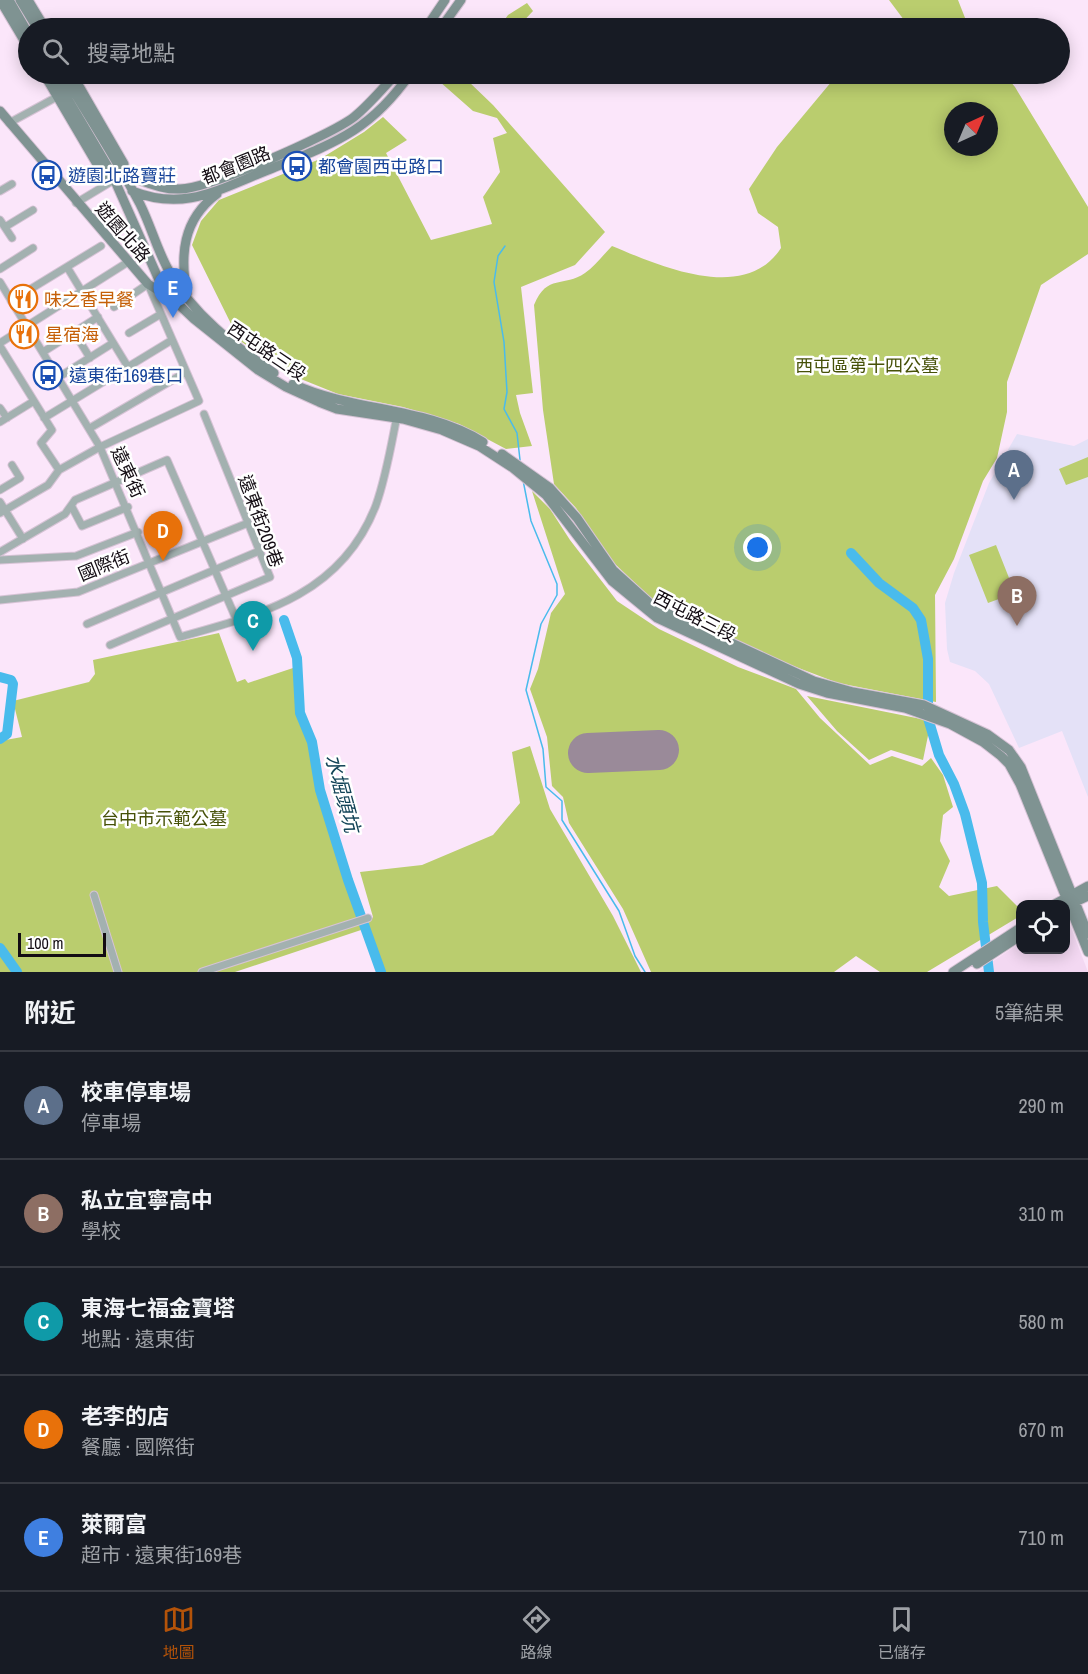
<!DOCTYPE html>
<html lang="zh-TW">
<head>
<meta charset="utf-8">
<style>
  :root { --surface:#171b24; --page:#242831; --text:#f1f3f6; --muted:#9ea1a6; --line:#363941; --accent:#b45309 }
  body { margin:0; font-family:"Archivo Narrow","Noto Sans TC",sans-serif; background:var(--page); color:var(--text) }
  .controls { position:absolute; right:18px; bottom:18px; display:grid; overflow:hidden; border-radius:12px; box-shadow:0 3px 15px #0003 }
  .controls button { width:54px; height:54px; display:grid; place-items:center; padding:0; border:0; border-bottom:2px solid var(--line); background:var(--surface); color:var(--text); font:30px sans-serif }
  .compass { position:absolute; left:944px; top:102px; width:54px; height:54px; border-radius:50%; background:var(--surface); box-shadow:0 3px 15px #0003; rotate:44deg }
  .scale { position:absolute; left:18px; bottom:15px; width:88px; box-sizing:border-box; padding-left:6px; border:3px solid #130c13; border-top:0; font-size:16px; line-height:21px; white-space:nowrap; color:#130c13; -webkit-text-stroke:4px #fff; paint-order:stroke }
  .you { position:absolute; left:758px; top:548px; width:21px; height:21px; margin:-15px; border:4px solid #fff; border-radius:50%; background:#1a73e8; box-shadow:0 0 0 9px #1a73e833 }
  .badge { display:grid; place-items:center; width:39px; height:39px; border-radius:50%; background:var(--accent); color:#fff; font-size:20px; font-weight:700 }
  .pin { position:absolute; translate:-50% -50px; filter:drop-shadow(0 2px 3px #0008) }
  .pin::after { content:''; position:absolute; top:32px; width:21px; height:18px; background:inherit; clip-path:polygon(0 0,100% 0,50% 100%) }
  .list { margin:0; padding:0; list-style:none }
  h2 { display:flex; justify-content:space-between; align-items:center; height:78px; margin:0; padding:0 24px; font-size:26px }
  h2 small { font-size:20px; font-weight:400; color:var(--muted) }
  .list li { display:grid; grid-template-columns:39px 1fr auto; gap:18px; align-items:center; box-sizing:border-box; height:108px; padding:0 24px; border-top:2px solid var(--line) }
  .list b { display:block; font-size:22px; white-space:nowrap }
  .list p { margin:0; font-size:20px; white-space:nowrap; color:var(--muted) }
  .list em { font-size:20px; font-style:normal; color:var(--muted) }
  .icon { flex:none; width:33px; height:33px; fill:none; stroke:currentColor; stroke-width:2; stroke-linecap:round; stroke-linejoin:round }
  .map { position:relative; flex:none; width:1088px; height:972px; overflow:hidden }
  .search { position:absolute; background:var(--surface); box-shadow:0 3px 15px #0003; left:18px; right:18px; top:18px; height:66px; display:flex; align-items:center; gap:15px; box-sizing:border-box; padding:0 21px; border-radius:33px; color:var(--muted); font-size:22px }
  .sheet { height:618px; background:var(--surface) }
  nav { display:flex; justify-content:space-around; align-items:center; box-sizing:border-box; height:84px; border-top:2px solid var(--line); background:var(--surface); font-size:16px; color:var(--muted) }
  nav a { display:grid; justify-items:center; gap:3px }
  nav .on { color:var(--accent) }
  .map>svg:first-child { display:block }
  .built { fill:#f3d8f2 }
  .education { fill:#e4e1f7 }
  .green { fill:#bacd6e; fill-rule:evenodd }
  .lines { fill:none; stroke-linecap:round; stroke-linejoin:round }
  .stream { stroke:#49bbec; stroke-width:1.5 }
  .river { stroke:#49bbec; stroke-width:10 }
  .runway { stroke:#9a8a99; stroke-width:40 }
  .street-casing { stroke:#d6c3d5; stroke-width:9 }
  .secondary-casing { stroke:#d6c3d5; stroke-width:11 }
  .street { stroke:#a3b1b0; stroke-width:7 }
  .secondary { stroke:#7f9392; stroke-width:9 }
  .labels { text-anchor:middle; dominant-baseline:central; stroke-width:5; stroke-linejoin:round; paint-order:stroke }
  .street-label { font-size:18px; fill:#130c13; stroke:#fff }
  .transit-label { font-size:18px; fill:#164399; stroke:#fff; text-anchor:start }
  .food-label { font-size:18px; fill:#c56008; stroke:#fff; text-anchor:start }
  .park-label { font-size:18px; fill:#465108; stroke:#fff }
  .water-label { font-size:20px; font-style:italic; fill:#124357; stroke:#fff }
</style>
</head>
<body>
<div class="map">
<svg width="1088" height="972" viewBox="0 0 1088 972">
  <rect width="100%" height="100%" fill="#fbe6fa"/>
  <path class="built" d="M 1066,914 L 1088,972 L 977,972 L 1020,943 L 1020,950 L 1066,950 Z"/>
  <path class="education" d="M 1017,434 L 1074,446 L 1088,439 L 1088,797 L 1062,731 L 1019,748 L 989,684 L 975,671 L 950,662 L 947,649 L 945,603 L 954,573 L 989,483 Z"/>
  <path class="green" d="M 889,0 L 958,0 L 969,28 L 902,28 L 904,20 Z
    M 527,3 L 533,11 L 517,28 L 499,28 L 508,15 Z
    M 431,74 L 475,74 L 468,81 L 493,105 L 605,232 L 575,265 L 521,287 L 533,393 L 516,395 L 520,413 L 532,446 L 506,449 L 459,424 L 403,407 L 338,394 L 286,373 L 239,340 L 192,245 L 201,221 L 219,200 L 320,159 L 364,132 L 383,117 L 407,140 L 386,153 L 431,240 L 492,224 L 483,197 L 500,172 L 493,138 L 507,133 L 497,118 L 473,111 Z
    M 867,74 L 1004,74 L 1015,87 L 1088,207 L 1088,254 L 1041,285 L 1007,382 L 1007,412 L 997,458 L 983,481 L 954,559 L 935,595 L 936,702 L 838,683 L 767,656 L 654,601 L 614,563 L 576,508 L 554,484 L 543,410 L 534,305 C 547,273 564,288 585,273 C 595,266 603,255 612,246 C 660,266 745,304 781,248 L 778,227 L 758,213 L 749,189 L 777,147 L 832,81 L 862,78 ZM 953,111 L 989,111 L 989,147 L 953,147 Z
    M 1088,457 L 1088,477 L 1066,485 L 1059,469 Z
    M 532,491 L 550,509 L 570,540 L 617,601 L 659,629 L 738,667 L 796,689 L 820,718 L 870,765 L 892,756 L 922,766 L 931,758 L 943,775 L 953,807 L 943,815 L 940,841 L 950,861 L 939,887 L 949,896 L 997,886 L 1017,906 L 1020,906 L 1020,916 L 927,972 L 880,972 L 856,956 L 834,972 L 651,972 L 623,909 L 569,823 L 563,797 L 552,786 L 547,737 L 530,689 L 538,669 L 551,613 L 565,594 Z
    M 996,545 L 1015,593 L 988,603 L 969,555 Z
    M 219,633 L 237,682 L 245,679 L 248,683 L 296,667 L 299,714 L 310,743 L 318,791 L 364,929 L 373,917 L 360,872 L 422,865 L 493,835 L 520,803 L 512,752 L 530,746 L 550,809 L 613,916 L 641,972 L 377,972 L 364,929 L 235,972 L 0,972 L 0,741 L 22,737 L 13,701 L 89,682 L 95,674 L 93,660 Z
    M 807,696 L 931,721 L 923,760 L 891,750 L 869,760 L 837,731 Z"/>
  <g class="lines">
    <path class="stream" d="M 505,246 L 498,256 L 494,282 L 504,342 L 507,392 L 504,409 L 517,433 L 520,460
      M 523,480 L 531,521 L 557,584 L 557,595 L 541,624 L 526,690 L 543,749 L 546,787 L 562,801 L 562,820 L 619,911 L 635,956 L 645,972"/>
    <path class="river" d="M 851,553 L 879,583 L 913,608 L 921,620 L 928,659 L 928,718 L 939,755 L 954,784 L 965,814 L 982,883 L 983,922 L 989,972
      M 284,620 L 297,658 L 300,713 L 312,742 L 320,790 L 348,880 L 381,972
      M 0,677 L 11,680 L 13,684 L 7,734 L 0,739
      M 0,948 L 17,972"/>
    <path class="runway" d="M 588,753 L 659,750"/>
    <g class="street-casing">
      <path id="street" d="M 9,123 L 53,99
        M 0,191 L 12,184
        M 76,203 L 114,180
        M 0,220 L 12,238
        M 5,227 L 33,210
        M 67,267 L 128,367
        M 0,269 L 33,248
        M 0,282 L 100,447 L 180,637 C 263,614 342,594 376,505 C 386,477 391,446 397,416
        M 11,301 L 101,246
        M 74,332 L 90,358
        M 129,333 L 161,314
        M 0,343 L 128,262
        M 0,346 L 52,430 L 41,443 L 59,470
        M 43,352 L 98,317
        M 59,377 L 113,343
        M 0,408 L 7,418
        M 44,418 L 172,340
        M 0,422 L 34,401
        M 90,428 L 186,372
        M 0,490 L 20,478 L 12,465
        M 0,502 L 23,539
        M 72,507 L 82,526 L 128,507
        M 0,513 L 48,485 L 59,470 L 100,447 L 199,401 L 148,284 L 114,307
        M 0,552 L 65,514 L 75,500 L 167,460 L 237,621
        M 0,560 L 76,556 L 138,532
        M 0,600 L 78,592 L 248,523
        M 87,624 L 259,551
        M 110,645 L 270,577 L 204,414
        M 94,895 L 118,972
        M 202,972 L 368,918"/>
    </g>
    <g class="secondary-casing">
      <path id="secondary" d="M 0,0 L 28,47
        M 9,0 L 28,33
        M 20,0 L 37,28
        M 28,0 L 45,28
        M 426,28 L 445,0
        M 441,28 L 461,0
        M 44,74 L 104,176 L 115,180
        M 53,74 L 111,172 L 159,280 L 174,300 L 194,319 L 258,370 L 286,387 L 319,402 L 337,409 L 403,419 L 442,430 L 479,446 L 513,468 L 546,495 L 612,581 L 657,618 L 799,684 L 827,693 L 905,708 L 950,724 L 983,742 L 1001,756 L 1009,764 L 1020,784 L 1088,952
        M 63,74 C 89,117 117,160 140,204 C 151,226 157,250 169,271 C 192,314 235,346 274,373
        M 72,74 L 124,164 L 123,175
        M 0,111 L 148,284 L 172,299
        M 122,175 C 142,179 159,190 180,189 C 208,189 331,135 354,117 C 369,105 383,88 396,74
        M 132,191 C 185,212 219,189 268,170 C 331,144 369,133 410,74
        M 187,294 C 180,256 182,220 217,194
        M 293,384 C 354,412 424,406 483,442
        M 502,454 L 550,488 L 577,518 L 613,570 L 654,607 L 814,681 L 853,692 L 924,705 L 987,734 L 1009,750 L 1021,767 L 1088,934
        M 1055,904 L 1088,886
        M 1071,904 L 1088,896
        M 977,964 L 1020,936
        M 953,972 L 1020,928"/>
    </g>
    <use href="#street" class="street"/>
    <use href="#secondary" class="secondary"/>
  </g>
  <defs>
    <g id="bus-ring" transform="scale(1.5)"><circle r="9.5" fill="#fff" stroke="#1a4fb4" stroke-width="1.5"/><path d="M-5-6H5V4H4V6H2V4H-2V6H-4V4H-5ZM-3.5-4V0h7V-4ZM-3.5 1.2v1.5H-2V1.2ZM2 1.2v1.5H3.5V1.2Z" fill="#1a4fb4"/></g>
    <g id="restaurant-ring" transform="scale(1.5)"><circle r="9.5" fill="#fff" stroke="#e8710a" stroke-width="1.5"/><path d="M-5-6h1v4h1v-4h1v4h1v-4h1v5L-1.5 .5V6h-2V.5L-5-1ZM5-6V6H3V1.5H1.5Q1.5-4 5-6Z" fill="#e8710a"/></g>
  </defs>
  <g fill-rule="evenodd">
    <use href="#bus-ring" x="297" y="166"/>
    <use href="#bus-ring" x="47" y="175"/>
    <use href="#restaurant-ring" x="23" y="299"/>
    <use href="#restaurant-ring" x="24" y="334"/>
    <use href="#bus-ring" x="48" y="375"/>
  </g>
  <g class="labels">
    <g class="street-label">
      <text transform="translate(236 165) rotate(-22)">都會園路</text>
      <text transform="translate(123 232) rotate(49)">遊園北路</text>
      <text transform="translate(267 351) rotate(34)">西屯路三段</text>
      <text transform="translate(128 472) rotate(65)">遠東街</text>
      <text transform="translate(261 521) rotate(70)">遠東街209巷</text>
      <text transform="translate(104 565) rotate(-22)">國際街</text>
      <text transform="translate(695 616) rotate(27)">西屯路三段</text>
    </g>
    <g class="transit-label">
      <text x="318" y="166">都會園西屯路口</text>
      <text x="68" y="175">遊園北路寶莊</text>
      <text x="69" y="375">遠東街169巷口</text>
    </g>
    <g class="food-label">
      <text x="44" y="299">味之香早餐</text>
      <text x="45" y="334">星宿海</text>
    </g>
    <g class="park-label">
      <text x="867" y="365">西屯區第十四公墓</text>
      <text x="164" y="818">台中市示範公墓</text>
    </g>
    <g class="water-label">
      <text transform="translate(343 793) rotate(75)">水堀頭坑</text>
    </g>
  </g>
</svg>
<div class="controls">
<button><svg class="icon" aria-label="locate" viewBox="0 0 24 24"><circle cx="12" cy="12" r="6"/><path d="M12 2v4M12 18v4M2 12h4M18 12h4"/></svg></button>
</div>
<svg class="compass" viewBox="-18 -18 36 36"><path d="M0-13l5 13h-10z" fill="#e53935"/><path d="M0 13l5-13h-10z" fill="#9ea1a6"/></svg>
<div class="scale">100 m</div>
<div class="you"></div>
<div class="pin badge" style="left:1014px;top:500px;background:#5c6f8a">A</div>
<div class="pin badge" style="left:1017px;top:626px;background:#8d6e63">B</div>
<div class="pin badge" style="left:253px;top:651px;background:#0f9aa8">C</div>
<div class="pin badge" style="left:163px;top:561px;background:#e8710a">D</div>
<div class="pin badge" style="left:173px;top:318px;background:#3f7fe0">E</div>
<div class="search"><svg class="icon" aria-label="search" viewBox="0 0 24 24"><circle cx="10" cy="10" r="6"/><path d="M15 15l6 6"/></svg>搜尋地點</div>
</div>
<section class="sheet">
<h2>附近<small>5筆結果</small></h2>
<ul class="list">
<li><span class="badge" style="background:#5c6f8a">A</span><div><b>校車停車場</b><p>停車場</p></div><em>290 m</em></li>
<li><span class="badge" style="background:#8d6e63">B</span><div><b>私立宜寧高中</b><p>學校</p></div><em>310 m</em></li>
<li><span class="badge" style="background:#0f9aa8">C</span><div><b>東海七福金寶塔</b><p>地點 · 遠東街</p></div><em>580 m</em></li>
<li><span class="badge" style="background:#e8710a">D</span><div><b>老李的店</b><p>餐廳 · 國際街</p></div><em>670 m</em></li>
<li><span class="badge" style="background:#3f7fe0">E</span><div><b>萊爾富</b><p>超市 · 遠東街169巷</p></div><em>710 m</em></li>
</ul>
</section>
<nav>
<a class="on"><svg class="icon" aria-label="map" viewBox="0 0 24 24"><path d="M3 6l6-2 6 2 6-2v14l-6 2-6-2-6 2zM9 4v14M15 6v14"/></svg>地圖</a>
<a><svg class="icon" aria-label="directions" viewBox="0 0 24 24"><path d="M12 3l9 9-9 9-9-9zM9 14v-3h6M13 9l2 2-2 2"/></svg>路線</a>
<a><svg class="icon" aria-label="saved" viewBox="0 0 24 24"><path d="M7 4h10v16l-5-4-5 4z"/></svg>已儲存</a>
</nav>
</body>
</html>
